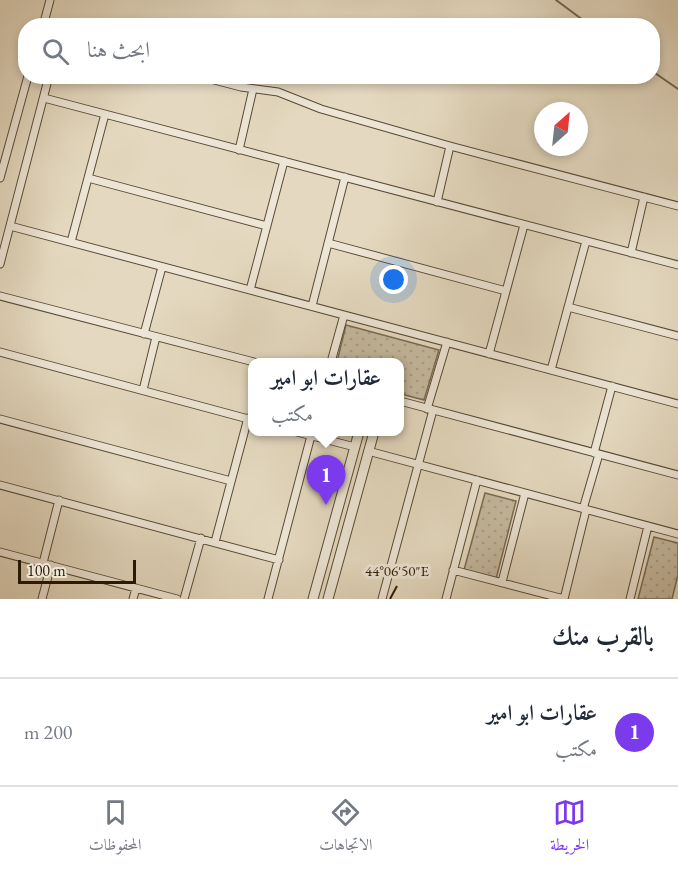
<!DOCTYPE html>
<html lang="ar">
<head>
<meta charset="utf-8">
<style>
  :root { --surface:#fff; --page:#f2f2f3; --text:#1f2937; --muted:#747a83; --line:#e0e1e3; --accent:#7c3aed }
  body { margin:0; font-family:"EB Garamond",Amiri,serif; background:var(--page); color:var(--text); direction:rtl }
  .compass { position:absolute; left:534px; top:102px; width:54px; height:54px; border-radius:50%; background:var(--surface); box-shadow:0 3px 9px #0003; rotate:27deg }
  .scale { position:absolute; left:18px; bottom:15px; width:118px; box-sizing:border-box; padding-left:6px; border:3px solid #2b1a06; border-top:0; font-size:16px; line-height:21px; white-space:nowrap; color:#2b1a06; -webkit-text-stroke:4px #ede6d6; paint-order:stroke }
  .you { position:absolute; left:394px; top:280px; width:21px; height:21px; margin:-15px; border:4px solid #fff; border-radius:50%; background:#1a73e8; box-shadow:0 0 0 9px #1a73e833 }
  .badge { display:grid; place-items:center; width:39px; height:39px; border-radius:50%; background:var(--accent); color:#fff; font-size:20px; font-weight:700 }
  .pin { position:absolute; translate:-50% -50px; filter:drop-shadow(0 2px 3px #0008) }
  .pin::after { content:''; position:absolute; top:32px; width:21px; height:18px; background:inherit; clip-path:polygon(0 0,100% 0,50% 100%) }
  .popup { position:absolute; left:248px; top:358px; width:156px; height:78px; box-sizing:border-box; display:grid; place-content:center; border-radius:12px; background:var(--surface); filter:drop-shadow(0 2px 4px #0005); font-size:20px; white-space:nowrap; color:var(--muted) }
  .popup b { font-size:22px; color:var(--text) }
  .popup::after { content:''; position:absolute; left:50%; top:100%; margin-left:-12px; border:12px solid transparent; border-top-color:var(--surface) }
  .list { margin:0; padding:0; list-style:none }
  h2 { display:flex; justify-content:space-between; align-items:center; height:78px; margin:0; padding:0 24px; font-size:26px }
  h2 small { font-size:20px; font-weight:400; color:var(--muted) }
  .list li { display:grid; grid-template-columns:39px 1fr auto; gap:18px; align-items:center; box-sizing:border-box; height:108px; padding:0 24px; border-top:2px solid var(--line) }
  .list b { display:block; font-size:22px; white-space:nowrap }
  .list p { margin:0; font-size:20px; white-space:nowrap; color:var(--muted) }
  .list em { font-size:20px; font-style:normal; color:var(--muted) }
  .icon { flex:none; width:33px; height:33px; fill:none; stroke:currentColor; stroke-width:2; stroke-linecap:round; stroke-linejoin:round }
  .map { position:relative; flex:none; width:678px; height:599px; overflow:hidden; direction:ltr }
  .search { position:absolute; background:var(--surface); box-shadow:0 3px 9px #0003; left:18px; right:18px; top:18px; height:66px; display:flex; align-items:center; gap:15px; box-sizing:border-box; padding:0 21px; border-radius:24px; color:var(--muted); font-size:22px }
  .sheet { height:186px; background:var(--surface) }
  nav { display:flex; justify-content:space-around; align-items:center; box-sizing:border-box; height:84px; border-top:2px solid var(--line); background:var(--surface); font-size:16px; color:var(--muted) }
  nav a { display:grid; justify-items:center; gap:3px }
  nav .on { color:var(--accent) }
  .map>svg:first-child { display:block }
  .grass { fill:url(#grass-dots); stroke:#786a53; stroke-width:1.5 }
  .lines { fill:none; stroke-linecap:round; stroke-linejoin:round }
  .stream { stroke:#746650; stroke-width:2 }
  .minor-casing { stroke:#594a34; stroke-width:9 }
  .tertiary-casing { stroke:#594a34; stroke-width:11 }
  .minor { stroke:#ede6d6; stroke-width:7 }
  .tertiary { stroke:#ede6d6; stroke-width:9 }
  .ticks { fill:none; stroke:#2b1a06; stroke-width:2 }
  .ticks-label { font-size:15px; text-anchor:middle; fill:#2b1a06; stroke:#ede6d6; stroke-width:6; stroke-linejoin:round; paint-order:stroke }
</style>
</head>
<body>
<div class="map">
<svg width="678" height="599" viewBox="0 0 678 599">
  <defs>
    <pattern id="grass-dots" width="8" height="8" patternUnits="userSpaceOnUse" patternTransform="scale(1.5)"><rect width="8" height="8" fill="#c5b9a0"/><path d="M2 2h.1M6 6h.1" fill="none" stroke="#a99e88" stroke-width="1.8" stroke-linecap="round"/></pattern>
  </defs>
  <rect width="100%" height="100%" fill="#e4d9c0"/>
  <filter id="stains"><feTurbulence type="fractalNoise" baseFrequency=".00333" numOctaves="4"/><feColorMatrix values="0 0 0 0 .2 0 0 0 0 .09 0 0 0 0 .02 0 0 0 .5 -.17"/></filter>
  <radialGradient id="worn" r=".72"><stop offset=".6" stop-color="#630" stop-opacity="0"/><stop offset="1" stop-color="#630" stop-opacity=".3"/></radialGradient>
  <path class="grass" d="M 346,325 L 439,350 L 424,400 L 401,394 L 400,362 L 337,362 Z
    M 485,493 L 516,501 L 496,579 L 464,570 Z
    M 654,537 L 678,543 L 678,575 L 672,599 L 638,599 Z"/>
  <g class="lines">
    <path class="stream" d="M 556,0 L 591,26
      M 652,71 L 678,89"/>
    <g class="minor-casing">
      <path id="minor" d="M 43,26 L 50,0
        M 199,76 L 241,87 L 278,92 L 321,109 L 450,146 L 678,206
        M 44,98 L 678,265
        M 239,150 L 253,89
        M 0,178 L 28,76
        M 88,178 L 267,226
        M 437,202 L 450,146
        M 10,226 L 678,404
        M 71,242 L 105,114
        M 328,243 L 506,291
        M 631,253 L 644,197
        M 0,264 L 49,76
        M 250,290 L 284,161
        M 0,296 L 254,362
        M 312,306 L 345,177
        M 568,307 L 678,336
        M 144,334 L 162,267
        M 0,352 L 252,420
        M 489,354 L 524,225
        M 331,362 L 344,315
        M 551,370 L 586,241
        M 143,390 L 156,337
        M 400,401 L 678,475
        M 427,409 L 447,342
        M 0,419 L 231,481
        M 297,432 L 355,447
        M 368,451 L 678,534
        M 594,453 L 612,386
        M 0,485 L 279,560
        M 583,509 L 599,454
        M 215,542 L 248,418
        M 0,552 L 177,599
        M 43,563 L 59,500
        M 453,570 L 564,599
        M 502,582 L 525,493
        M 42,599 L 51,565
        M 133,599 L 136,588
        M 184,599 L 201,538
        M 268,599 L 312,432
        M 382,599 L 433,410
        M 446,599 L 477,480
        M 564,599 L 586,510
        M 630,599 L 648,526"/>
    </g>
    <g class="tertiary-casing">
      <path id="tertiary" d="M 313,599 L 359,432
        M 328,599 L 374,432"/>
    </g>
    <use href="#minor" class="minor"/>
    <use href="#tertiary" class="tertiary"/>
  </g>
  <path class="ticks" d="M 390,599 L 397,586"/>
  <g class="ticks-label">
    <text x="397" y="576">44°06'50"E</text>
  </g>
  <rect width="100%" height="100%" filter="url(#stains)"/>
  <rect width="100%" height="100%" fill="url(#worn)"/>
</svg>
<svg class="compass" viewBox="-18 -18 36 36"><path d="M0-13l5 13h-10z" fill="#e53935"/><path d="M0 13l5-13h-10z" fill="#747a83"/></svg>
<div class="scale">100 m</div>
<div class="you"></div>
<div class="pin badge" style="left:326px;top:505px">1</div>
<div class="popup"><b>عقارات ابو امير</b>مكتب</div>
<div class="search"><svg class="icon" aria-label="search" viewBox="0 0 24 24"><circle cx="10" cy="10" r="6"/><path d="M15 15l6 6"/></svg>ابحث هنا</div>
</div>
<section class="sheet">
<h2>بالقرب منك<small></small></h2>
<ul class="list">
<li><span class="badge">1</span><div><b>عقارات ابو امير</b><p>مكتب</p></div><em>200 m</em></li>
</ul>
</section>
<nav>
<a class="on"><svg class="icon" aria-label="map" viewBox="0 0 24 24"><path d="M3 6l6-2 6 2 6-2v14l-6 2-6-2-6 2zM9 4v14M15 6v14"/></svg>الخريطة</a>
<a><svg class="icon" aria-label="directions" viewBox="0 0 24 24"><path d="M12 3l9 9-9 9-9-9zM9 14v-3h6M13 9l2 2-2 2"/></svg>الاتجاهات</a>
<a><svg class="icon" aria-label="saved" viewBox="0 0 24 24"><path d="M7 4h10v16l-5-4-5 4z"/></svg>المحفوظات</a>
</nav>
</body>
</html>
